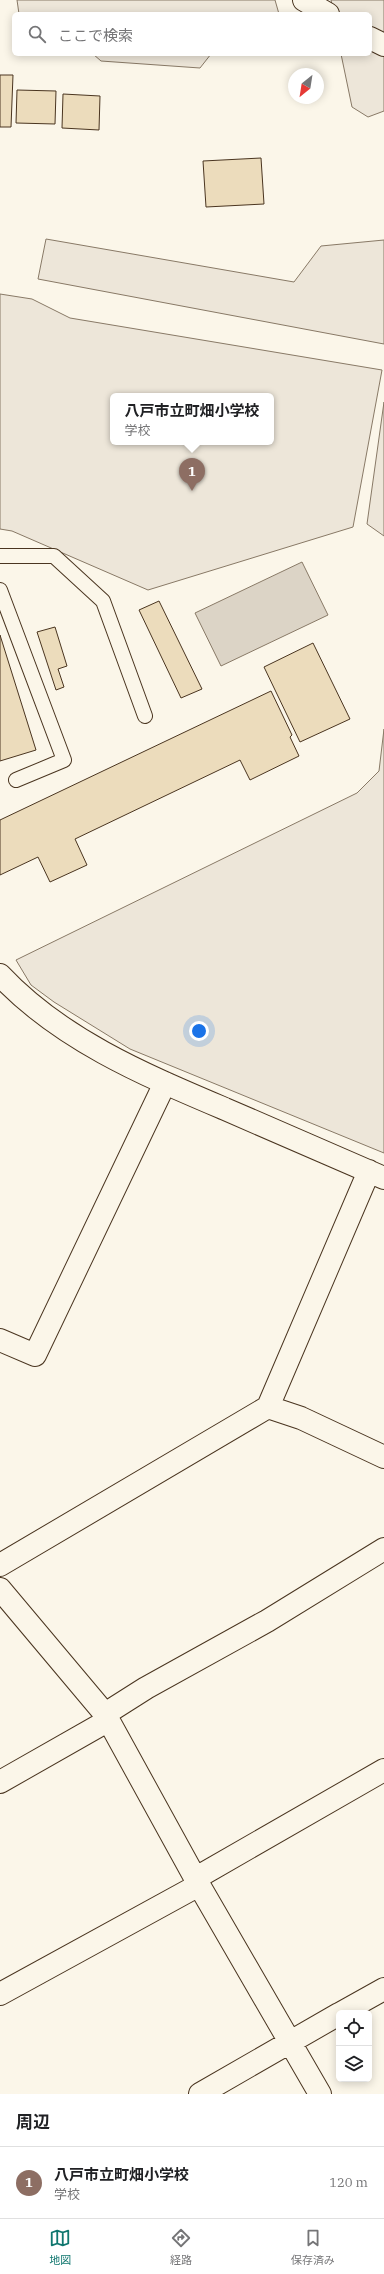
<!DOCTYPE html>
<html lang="ja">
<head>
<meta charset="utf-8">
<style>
  :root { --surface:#fff; --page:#f2f2f2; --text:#202124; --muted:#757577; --line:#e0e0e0; --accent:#0f766e }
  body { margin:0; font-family:"IBM Plex Serif","Noto Sans JP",serif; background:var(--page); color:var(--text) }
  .controls { position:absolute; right:12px; bottom:12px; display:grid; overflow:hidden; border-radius:6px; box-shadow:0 2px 10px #0003 }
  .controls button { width:36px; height:36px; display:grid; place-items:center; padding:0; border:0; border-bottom:1px solid var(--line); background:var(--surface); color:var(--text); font:20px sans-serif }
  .compass { position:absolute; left:288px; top:68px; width:36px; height:36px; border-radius:50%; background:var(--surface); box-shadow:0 2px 10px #0003; rotate:210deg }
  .you { position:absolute; left:199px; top:1031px; width:14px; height:14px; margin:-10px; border:3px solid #fff; border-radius:50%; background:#1a73e8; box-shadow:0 0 0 6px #1a73e833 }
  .badge { display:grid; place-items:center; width:26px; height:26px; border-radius:50%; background:var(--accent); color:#fff; font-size:13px; font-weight:700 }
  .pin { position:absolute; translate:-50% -33px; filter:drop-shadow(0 1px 2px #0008) }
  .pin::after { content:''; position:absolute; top:21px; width:14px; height:12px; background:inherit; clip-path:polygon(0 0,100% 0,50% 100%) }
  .popup { position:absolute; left:110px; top:393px; width:164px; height:52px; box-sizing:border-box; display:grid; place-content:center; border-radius:6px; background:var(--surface); filter:drop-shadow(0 1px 3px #0005); font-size:13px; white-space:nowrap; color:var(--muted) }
  .popup b { font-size:15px; color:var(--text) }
  .popup::after { content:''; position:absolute; left:50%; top:100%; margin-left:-8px; border:8px solid transparent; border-top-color:var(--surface) }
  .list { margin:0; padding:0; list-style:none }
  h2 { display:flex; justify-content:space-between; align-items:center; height:52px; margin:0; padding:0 16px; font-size:17px }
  h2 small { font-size:13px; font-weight:400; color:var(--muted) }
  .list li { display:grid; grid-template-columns:26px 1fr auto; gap:12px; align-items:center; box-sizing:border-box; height:72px; padding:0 16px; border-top:1px solid var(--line) }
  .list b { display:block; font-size:15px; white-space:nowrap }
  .list p { margin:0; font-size:13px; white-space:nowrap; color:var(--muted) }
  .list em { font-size:13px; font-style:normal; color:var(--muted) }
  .icon { flex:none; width:22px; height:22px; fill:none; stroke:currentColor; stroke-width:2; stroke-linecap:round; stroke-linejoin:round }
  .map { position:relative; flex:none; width:384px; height:2094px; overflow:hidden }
  .search { position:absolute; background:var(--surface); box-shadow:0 2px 10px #0003; left:12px; right:12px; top:12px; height:44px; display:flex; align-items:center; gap:10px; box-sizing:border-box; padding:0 14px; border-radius:6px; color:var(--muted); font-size:15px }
  .sheet { height:124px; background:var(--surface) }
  nav { display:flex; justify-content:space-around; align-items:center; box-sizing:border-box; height:56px; border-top:1px solid var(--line); background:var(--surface); font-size:11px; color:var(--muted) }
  nav a { display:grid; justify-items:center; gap:2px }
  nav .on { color:var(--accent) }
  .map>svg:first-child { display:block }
  .green { fill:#ede6d9; stroke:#887966; fill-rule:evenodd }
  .water { fill:#dcd4c6; stroke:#887966 }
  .building { fill:#ecdcbc; stroke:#4a3520 }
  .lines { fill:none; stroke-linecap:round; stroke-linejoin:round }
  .lane-casing { stroke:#4a3520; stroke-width:16 }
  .street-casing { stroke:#4a3520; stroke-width:24 }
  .lane { stroke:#fbf6e9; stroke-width:14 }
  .street { stroke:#fbf6e9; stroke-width:22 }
</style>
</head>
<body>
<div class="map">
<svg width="384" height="2094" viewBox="0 0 384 2094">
  <rect width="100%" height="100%" fill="#fbf6e9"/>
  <path class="green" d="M 17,0 L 275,0 L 279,14 L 19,14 Z
    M 331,0 L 384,0 L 384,111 L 368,117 L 352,107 L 341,54 L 370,54 L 370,14 L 334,14 Z
    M 93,54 L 211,54 L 200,68 L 101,61 Z
    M 46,239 L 294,282 L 321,246 L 384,240 L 384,344 L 38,279 Z
    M 0,294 L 32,299 L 70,318 L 382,370 L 353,527 L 148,590 L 12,531 L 0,529 ZM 113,396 L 271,396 L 271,442 L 113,442 Z
    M 384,402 L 384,536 L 367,524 Z
    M 384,729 L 384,1153 L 130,1049 L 54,1002 L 31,985 L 16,960 L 357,793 L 379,771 Z"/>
  <path class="water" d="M 302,562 L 328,615 L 221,666 L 195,613 Z"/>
  <path class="building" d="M 0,75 L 13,75 L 11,127 L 0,127 Z
    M 17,90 L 56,91 L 55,124 L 16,123 Z
    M 63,94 L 100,96 L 99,130 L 62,128 Z
    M 261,158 L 264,204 L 206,207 L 203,161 Z
    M 159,601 L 202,689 L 181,698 L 139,610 Z
    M 55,627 L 67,666 L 58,669 L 64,687 L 56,690 L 37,632 Z
    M 0,635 L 36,750 L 0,761 Z
    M 313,643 L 350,719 L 300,742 L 264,667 Z
    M 271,691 L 292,735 L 290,737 L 299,756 L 250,780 L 240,760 L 75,839 L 87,865 L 50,882 L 38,857 L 0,875 L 0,820 Z"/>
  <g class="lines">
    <g class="lane-casing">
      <path id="lane" d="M 0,556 L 54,556 L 103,601 L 145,716
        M 0,590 L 64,760 L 16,780"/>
    </g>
    <g class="street-casing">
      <path id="street" d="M 304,0 L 328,14
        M 370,38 L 384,45
        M 0,975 C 61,1040 145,1075 225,1109 C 278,1132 331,1155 384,1178
        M 0,1340 L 35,1355 L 165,1083
        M 268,1407 L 369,1171
        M 0,1565 L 268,1407 L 301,1418 L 384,1457
        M 0,1589 L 105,1714 L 199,1885 L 320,2094
        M 105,1714 L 146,1688 L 267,1621 L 384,1549
        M 0,1782 L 109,1720
        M 196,1878 L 384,1770
        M 0,1994 L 199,1885
        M 341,2013 L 384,1989
        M 200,2094 L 339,2014"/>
    </g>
    <use href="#lane" class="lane"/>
    <use href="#street" class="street"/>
  </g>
</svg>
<div class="controls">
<button><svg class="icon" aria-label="locate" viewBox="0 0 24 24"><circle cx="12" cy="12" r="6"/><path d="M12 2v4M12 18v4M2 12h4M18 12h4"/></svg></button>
<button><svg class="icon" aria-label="layers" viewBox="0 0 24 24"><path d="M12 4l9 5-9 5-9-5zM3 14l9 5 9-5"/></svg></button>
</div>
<svg class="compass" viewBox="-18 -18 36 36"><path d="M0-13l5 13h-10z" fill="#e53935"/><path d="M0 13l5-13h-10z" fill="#757577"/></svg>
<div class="you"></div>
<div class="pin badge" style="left:192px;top:491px;background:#8d6e63">1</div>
<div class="popup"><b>八戸市立町畑小学校</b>学校</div>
<div class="search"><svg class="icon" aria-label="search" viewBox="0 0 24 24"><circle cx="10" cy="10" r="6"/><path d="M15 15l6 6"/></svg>ここで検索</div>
</div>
<section class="sheet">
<h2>周辺<small></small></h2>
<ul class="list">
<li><span class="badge" style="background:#8d6e63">1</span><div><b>八戸市立町畑小学校</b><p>学校</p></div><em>120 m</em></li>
</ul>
</section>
<nav>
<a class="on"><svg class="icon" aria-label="map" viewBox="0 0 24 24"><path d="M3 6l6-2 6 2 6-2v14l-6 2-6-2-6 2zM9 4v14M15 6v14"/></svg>地図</a>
<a><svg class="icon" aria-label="directions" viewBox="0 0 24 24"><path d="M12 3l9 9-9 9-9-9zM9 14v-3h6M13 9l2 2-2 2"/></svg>経路</a>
<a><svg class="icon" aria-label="saved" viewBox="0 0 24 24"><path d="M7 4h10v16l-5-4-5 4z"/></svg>保存済み</a>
</nav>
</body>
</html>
